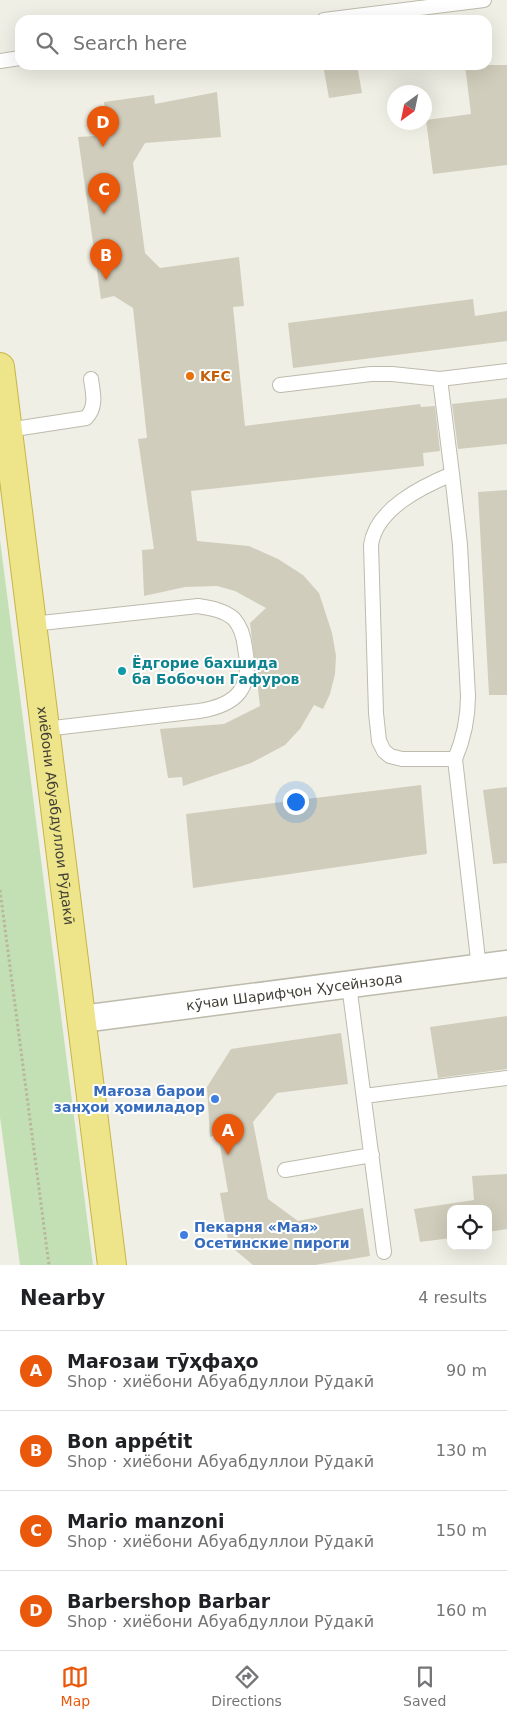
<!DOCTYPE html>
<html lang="en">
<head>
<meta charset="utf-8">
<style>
  :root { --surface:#fff; --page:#f2f2f2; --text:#202124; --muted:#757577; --line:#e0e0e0; --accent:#ea580c }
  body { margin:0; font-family:"DejaVu Sans",sans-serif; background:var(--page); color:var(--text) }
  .controls { position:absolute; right:15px; bottom:15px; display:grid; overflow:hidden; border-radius:10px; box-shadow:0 5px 20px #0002 }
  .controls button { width:45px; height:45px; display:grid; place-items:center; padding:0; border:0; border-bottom:1px solid var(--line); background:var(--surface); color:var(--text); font:25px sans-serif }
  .compass { position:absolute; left:387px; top:85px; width:45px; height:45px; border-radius:50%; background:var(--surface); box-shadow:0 5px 20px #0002; rotate:213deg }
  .you { position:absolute; left:295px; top:801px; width:18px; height:18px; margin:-12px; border:4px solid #fff; border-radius:50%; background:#1a73e8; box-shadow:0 0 0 8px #1a73e833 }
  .badge { display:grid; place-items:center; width:32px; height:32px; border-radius:50%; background:var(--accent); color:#fff; font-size:16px; font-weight:700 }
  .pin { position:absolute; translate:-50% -41px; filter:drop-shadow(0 1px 2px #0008) }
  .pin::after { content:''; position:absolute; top:26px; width:18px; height:15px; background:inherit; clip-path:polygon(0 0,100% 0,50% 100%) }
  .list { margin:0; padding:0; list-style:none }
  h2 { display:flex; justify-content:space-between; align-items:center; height:65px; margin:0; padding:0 20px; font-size:21px }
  h2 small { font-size:16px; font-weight:400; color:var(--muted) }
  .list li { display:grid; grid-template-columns:32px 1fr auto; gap:15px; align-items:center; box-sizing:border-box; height:80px; padding:0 20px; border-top:1px solid var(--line) }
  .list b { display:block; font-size:19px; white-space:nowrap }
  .list p { margin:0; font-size:16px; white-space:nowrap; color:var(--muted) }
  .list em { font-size:16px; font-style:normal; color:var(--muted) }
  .icon { flex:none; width:28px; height:28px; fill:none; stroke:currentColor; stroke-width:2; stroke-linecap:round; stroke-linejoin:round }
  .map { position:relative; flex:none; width:507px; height:1265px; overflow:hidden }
  .search { position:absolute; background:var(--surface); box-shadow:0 5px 20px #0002; left:15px; right:15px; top:15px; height:55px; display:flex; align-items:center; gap:12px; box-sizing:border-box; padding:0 18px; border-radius:15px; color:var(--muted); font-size:19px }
  .sheet { height:385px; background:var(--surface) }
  nav { display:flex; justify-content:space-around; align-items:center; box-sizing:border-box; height:70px; border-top:1px solid var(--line); background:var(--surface); font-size:14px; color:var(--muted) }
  nav a { display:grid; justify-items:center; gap:2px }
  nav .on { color:var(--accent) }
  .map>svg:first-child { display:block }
  .green { fill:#c2e0b3 }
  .building { fill:#d0cdbc }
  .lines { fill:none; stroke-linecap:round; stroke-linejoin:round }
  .service-casing { stroke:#bdbbac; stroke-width:16 }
  .minor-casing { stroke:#bdbbac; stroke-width:29 }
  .trunk-casing { stroke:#c9b446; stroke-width:30 }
  .path { stroke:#bab69c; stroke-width:3; stroke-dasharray:2.5 2.5; stroke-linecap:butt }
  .service { stroke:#fff; stroke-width:14 }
  .minor { stroke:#fff; stroke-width:26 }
  .trunk { stroke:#eee489; stroke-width:28 }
  .food-dot { fill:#e8710a; stroke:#fff; stroke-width:2 }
  .culture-dot { fill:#0f9aa8; stroke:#fff; stroke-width:2 }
  .shop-dot { fill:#3f7fe0; stroke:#fff; stroke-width:2 }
  .labels { text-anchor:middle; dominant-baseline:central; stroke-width:4; stroke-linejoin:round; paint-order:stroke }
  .food-label { font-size:14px; font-weight:bold; fill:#c56008; stroke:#fff; text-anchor:start }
  .culture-label { font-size:14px; font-weight:bold; fill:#0d838f; stroke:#fff; text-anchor:start }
  .street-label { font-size:14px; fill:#424036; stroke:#fff }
  .shop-label { font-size:14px; font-weight:bold; fill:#366cbe; stroke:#fff; text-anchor:end }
</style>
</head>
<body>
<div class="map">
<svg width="507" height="1265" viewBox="0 0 507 1265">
  <rect width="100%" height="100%" fill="#f0efe5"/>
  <path class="green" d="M 0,540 L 93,1265 L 20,1265 L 0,1117 Z"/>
  <path class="building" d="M 323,65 L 357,65 L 362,93 L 329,98 Z
    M 465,65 L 507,65 L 507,165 L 433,174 L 426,120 L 471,114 Z
    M 217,92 L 221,137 L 145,143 L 133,163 L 145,253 L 160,268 L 239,257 L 244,306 L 233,307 L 245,426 L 420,404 L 421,407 L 435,406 L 440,451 L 423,453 L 424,466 L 191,491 L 197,541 L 249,546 L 278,559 L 303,575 L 319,593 L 332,633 L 336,656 L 335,674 L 330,694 L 323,709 L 314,705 L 300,729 L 285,745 L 251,763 L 183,786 L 182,777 L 168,778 L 160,729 L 224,724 L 260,706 L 250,623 L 266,608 L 235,591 L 217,586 L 185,587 L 144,596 L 142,550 L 154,549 L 138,439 L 147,438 L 133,308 L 114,296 L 101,299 L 78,137 L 95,136 L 106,119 L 104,102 L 154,95 L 155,104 Z
    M 473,299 L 475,316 L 507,311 L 507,341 L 293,368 L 288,323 Z
    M 507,398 L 507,444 L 458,449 L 452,404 Z
    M 507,490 L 507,695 L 489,695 L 478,492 Z
    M 421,785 L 427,854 L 193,888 L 186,814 Z
    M 507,787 L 507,863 L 493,864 L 483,790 Z
    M 507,1016 L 507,1069 L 438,1078 L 430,1027 Z
    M 341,1033 L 348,1084 L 277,1093 L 253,1122 L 268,1199 L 298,1221 L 363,1208 L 370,1256 L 315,1265 L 253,1265 L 229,1245 L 220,1193 L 228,1192 L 218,1134 L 210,1137 L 207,1087 L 231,1049 Z
    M 507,1174 L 507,1229 L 488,1232 L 488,1209 L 451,1209 L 451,1238 L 420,1242 L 414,1209 L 474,1200 L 472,1176 Z"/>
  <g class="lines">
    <g class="service-casing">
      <path id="service" d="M 324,20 L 484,0
        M 0,61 L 20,58
        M 280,385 L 371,374 L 392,374 L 440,379
        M 8,430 L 86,418 C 97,407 93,393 91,379
        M 452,474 L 460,545 L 468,696 C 468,719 464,738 455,759
        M 32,624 L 198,606 C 210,608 224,610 234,619 C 241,627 244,638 245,648 C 253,687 238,705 199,711 L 45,729
        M 479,968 L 455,759 L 402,759 L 390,756 L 384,751 L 379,741 L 376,713 L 371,545 C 376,509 421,487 452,474 L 440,379 L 507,371
        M 349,985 L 384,1252
        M 364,1096 L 507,1078
        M 285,1170 L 372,1155"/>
    </g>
    <g class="minor-casing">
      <g id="minor">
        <path id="s1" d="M 82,1019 L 507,964"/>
      </g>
    </g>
    <g class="trunk-casing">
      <g id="trunk">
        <path id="s2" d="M 0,367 L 112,1265"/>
      </g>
    </g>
    <path class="path" d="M 0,890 L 49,1265"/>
    <use href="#service" class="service"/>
    <use href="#minor" class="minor"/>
    <use href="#trunk" class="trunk"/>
  </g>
  <circle class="food-dot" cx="190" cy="376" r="5"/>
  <circle class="culture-dot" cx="122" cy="671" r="5"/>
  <g class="shop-dot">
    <circle cx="215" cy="1099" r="5"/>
    <circle cx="184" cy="1235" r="5"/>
  </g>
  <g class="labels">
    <g class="food-label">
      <text x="200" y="376">KFC</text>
    </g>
    <g class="culture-label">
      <text x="132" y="663">Ёдгорие бахшида<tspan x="132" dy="16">ба Бобочон Гафуров</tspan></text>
    </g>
    <g class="street-label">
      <text stroke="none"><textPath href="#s2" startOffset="452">хиёбони Абуабдуллои Рӯдакӣ</textPath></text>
      <text stroke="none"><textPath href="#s1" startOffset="214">кӯчаи Шарифҷон Ҳусейнзода</textPath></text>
    </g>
    <g class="shop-label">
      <text x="205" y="1091">Мағоза барои<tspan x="205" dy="16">занҳои ҳомиладор</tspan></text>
      <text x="194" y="1227" text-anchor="start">Пекарня «Мая»<tspan x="194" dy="16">Осетинские пироги</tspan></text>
    </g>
  </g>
</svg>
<div class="controls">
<button><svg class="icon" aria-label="locate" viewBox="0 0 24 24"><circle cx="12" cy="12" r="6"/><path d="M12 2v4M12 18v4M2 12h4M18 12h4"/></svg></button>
</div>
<svg class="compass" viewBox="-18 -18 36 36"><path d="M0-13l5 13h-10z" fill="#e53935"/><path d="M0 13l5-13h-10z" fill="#757577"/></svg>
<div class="you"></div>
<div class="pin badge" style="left:228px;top:1155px">A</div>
<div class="pin badge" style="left:106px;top:280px">B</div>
<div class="pin badge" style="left:104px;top:214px">C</div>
<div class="pin badge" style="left:103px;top:147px">D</div>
<div class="search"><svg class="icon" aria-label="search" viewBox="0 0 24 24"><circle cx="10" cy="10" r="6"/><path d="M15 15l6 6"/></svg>Search here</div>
</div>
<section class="sheet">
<h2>Nearby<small>4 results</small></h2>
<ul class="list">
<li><span class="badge">A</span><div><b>Мағозаи тӯҳфаҳо</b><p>Shop · хиёбони Абуабдуллои Рӯдакӣ</p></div><em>90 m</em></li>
<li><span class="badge">B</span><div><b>Bon appétit</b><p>Shop · хиёбони Абуабдуллои Рӯдакӣ</p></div><em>130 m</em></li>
<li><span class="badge">C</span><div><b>Mario manzoni</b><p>Shop · хиёбони Абуабдуллои Рӯдакӣ</p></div><em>150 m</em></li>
<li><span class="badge">D</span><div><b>Barbershop Barbar</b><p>Shop · хиёбони Абуабдуллои Рӯдакӣ</p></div><em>160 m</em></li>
</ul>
</section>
<nav>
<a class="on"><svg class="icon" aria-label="map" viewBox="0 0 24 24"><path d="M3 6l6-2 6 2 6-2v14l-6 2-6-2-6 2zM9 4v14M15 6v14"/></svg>Map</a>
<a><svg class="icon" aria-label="directions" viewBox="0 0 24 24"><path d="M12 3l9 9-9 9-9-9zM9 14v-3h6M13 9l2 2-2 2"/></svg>Directions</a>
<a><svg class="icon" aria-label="saved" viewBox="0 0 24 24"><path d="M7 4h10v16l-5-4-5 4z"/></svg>Saved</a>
</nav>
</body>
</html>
